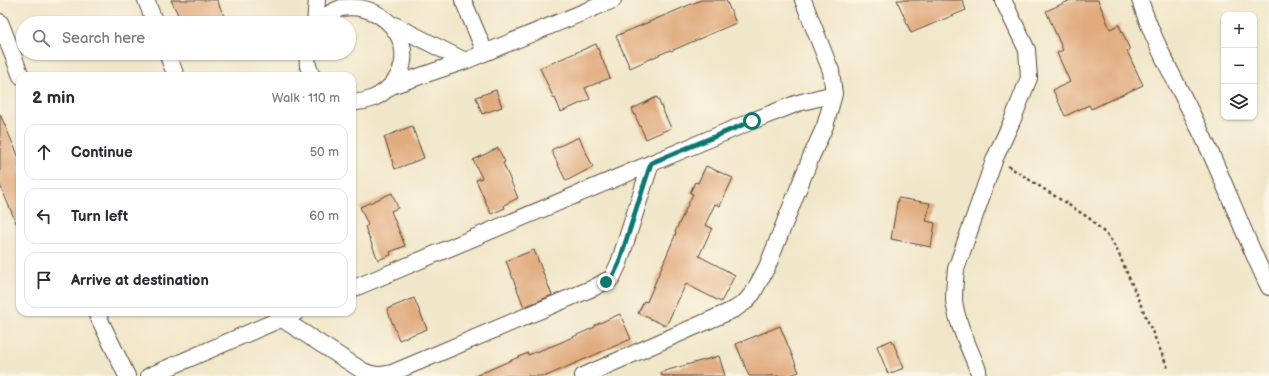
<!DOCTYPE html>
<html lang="en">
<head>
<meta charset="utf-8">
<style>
  :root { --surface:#fff; --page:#f7f7f7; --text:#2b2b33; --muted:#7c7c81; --line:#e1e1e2 }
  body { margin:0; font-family:"Balsamiq Sans",sans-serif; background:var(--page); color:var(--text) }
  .controls { position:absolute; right:12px; top:12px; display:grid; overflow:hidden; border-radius:8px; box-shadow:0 1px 3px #0004 }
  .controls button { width:36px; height:36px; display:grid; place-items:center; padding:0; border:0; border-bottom:1px solid var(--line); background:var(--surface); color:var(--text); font:20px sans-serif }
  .stop { position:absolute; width:12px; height:12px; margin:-9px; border:3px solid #0f766e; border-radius:50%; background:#fff }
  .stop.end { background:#0f766e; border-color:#fff; box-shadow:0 1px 4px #0008 }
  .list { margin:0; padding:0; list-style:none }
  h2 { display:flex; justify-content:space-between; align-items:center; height:52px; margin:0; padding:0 16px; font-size:17px }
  h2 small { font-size:13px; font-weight:400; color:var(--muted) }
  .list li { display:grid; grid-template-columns:26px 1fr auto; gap:12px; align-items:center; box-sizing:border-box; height:56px; margin:0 8px 8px; padding:0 8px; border:1px solid var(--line); border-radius:12px }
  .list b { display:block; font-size:15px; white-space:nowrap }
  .list em { font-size:13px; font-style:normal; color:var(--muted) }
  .icon { flex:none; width:22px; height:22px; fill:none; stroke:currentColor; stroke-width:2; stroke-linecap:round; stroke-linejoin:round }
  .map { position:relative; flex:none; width:1269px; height:376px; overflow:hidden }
  .search { position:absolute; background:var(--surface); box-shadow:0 1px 3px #0004; left:16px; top:16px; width:340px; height:44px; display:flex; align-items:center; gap:10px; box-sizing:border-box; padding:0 14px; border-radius:22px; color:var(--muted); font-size:15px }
  .panel { position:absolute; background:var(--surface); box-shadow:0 1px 3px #0004; left:16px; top:72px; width:340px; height:244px; border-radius:12px }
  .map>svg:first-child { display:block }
  .building { fill:#e1ab7f }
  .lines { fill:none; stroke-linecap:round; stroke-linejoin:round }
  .street-casing { stroke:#564638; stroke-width:18 }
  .path { stroke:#564638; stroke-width:2.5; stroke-dasharray:3 3; stroke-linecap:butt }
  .street { stroke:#fff; stroke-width:16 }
  .route { stroke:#0f766e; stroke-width:5 }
</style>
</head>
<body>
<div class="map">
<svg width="1269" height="376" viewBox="0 0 1269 376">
  <rect width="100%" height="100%" fill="#fcf5e5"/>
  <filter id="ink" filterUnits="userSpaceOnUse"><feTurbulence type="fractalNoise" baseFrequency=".025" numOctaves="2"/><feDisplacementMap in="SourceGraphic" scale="8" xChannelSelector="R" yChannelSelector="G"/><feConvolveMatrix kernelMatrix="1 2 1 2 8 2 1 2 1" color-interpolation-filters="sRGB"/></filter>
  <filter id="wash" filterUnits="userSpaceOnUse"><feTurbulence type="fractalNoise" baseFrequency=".012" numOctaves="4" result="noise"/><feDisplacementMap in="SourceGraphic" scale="16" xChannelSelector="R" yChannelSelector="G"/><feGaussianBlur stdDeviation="0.9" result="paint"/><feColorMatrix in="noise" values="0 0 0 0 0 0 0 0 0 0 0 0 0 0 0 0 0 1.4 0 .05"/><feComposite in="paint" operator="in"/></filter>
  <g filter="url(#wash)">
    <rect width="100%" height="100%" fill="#f0e6c9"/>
    <g id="blocks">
      <path class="building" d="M 171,0 L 217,0 L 227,23 L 182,23 Z
        M 701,0 L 726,0 L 736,23 L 671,51 L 670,50 L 630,68 L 616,36 Z
        M 897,0 L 962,0 L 966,10 L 911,33 Z
        M 1071,0 L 1098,0 L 1110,29 L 1119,25 L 1130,50 L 1127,51 L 1143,85 L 1091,109 L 1089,105 L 1065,116 L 1053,90 L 1070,82 L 1057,53 L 1063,50 L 1046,11 Z
        M 596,44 L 610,78 L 585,88 L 590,99 L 561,112 L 555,98 L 554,99 L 540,68 Z
        M 496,90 L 502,107 L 482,114 L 476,97 Z
        M 657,97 L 671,128 L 646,139 L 632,109 Z
        M 0,114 L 20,160 L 20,232 L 0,185 Z
        M 412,126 L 424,158 L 395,169 L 384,137 Z
        M 579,137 L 593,167 L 566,181 L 551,150 Z
        M 498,148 L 505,162 L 503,163 L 518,198 L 504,205 L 505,208 L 491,214 L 476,180 L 482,178 L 473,160 Z
        M 706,166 L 733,178 L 720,206 L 715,204 L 705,225 L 712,228 L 699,256 L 735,275 L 721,302 L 686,284 L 666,326 L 638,313 L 644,301 L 647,302 L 676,233 L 675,232 L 693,194 L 690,193 L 695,182 L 698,183 Z
        M 392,193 L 398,208 L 391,211 L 405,246 L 390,252 L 391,255 L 378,260 L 365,227 L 368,225 L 360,207 Z
        M 898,198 L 930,203 L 926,221 L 935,223 L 931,247 L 891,239 Z
        M 534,250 L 552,295 L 524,307 L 506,261 Z
        M 414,298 L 427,329 L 399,340 L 387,309 Z
        M 620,314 L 631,339 L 553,373 L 546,376 L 475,376 L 528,353 L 528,355 L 557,344 L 595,327 L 595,325 Z
        M 780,326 L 799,372 L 788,376 L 749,376 L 736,344 Z
        M 892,340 L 904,368 L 888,374 L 877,346 Z
        M 719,356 L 725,376 L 662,376 L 661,372 Z"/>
    </g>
  </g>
  <g filter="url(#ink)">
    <use href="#blocks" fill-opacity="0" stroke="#564638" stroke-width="1"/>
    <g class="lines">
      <g class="street-casing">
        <path id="street" d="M 146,0 L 155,23
          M 463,0 L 485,52
          M 1140,0 C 1156,50 1184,95 1206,143 C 1228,190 1246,240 1269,287
          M 0,22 L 21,76
          M 315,23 L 317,0
          M 319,23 C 325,16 332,11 341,8 C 391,0 426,57 386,90 C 377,98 364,103 352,102
          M 394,25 L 465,61
          M 167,53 L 176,76
          M 307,53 L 308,66 L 312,76
          M 391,86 L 465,61 L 613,0
          M 352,289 L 752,121 L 798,103 L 834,94
          M 96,312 L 127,376
          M 282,319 L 363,371 C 374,376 381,376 392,373 L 593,288 L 612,278 L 619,263 L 651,163
          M 978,370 C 970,349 956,322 954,300 C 954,289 955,279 956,269 L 995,158 L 1012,121 L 1029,78 L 1027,50 L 1003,0
          M 149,376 L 297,312
          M 583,376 L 735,309 L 745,302 L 753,293 L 767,267 L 811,157 L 825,126 L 834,94 L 831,71 L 803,0"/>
      </g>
      <path class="path" d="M 1008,166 L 1089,218 L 1109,237 L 1118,252 L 1168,368"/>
      <use href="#street" class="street"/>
    </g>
  </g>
  <g class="lines" filter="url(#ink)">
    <path class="route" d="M 606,282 L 612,278 L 619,263 L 651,163 L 752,121"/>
  </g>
</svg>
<div class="controls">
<button>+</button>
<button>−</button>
<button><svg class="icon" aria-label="layers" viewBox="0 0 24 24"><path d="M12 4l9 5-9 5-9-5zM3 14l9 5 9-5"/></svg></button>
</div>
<div class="stop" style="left:752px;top:121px"></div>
<div class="stop end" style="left:606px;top:282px"></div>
<div class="search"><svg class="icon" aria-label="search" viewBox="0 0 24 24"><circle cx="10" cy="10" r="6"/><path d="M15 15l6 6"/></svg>Search here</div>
<section class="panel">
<h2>2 min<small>Walk · 110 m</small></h2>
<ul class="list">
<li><svg class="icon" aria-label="ahead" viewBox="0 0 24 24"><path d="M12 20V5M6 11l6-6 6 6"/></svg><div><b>Continue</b></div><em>50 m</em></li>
<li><svg class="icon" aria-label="left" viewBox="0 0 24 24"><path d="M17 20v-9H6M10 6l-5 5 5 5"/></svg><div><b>Turn left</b></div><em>60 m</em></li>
<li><svg class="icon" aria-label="arrive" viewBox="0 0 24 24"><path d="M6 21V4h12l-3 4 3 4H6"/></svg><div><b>Arrive at destination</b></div></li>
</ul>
</section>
</div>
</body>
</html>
